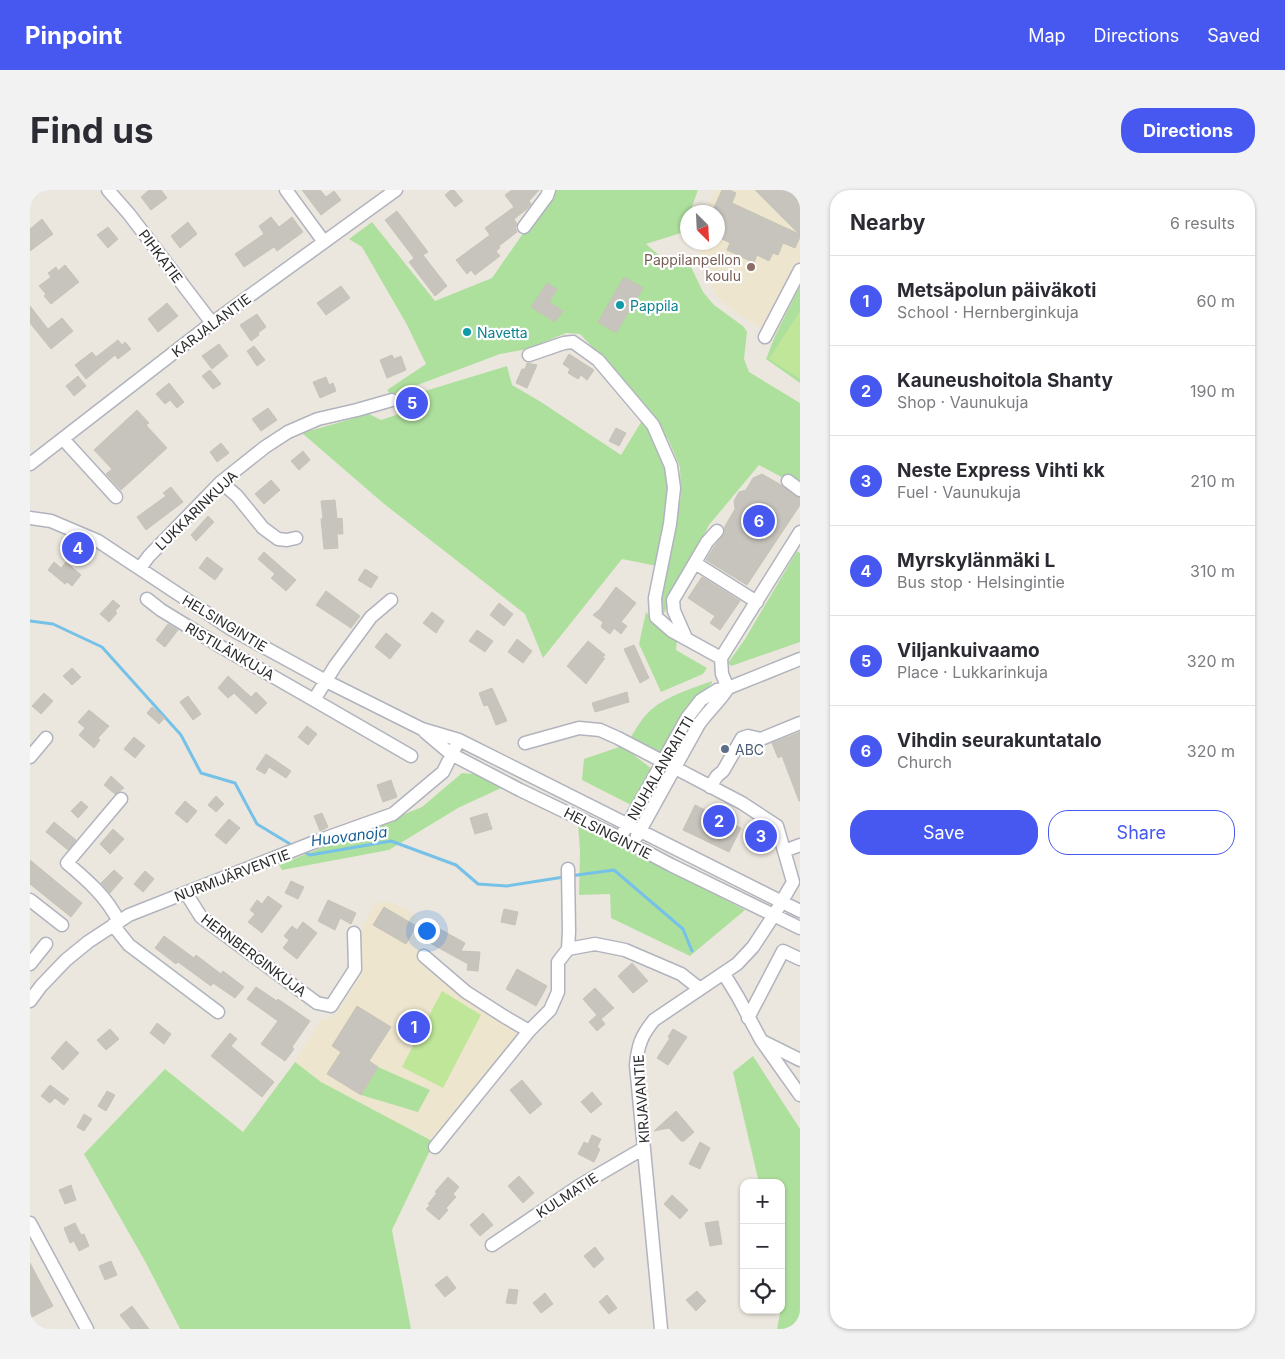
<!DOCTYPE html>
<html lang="en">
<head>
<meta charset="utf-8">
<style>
  :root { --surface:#fff; --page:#f2f2f3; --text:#2b2b33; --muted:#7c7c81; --line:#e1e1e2; --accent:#4658f0 }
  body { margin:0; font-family:Inter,sans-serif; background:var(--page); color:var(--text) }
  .controls { position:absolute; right:15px; bottom:15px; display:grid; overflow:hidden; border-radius:10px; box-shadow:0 1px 4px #0004 }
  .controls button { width:45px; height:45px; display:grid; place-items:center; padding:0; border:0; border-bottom:1px solid var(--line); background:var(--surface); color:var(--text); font:25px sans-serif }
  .compass { position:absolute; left:650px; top:15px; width:45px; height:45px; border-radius:50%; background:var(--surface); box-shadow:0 1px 4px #0004; rotate:156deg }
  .you { position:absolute; left:396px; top:740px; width:18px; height:18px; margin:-12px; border:4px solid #fff; border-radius:50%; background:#1a73e8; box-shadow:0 0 0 8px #1a73e833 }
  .badge { display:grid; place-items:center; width:32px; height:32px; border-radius:50%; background:var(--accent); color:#fff; font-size:16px; font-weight:700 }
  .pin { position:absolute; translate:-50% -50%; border:2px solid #fff; box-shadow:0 1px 5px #0006 }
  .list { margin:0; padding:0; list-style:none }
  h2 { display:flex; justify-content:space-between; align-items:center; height:65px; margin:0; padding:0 20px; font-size:21px }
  h2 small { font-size:16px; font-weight:400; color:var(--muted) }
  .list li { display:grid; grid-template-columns:32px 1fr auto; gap:15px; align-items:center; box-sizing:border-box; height:90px; padding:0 20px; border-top:1px solid var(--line) }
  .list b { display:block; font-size:19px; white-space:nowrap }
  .list p { margin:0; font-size:16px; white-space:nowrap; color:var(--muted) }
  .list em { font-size:16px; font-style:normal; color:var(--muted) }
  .actions { display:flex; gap:10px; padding:15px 20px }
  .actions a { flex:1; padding:11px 0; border:1px solid var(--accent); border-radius:20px; text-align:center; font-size:18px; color:var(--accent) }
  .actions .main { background:var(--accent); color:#fff }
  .icon { flex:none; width:28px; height:28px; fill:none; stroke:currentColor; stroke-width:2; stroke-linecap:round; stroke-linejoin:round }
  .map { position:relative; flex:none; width:770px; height:1139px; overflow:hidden; border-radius:20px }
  header { display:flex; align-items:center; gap:30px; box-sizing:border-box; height:70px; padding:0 25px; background:var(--accent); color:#fff }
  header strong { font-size:24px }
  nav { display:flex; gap:28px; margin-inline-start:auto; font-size:18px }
  .intro { display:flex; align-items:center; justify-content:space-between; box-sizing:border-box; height:120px; padding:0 30px }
  h1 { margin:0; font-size:35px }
  .button { padding:12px 22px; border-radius:20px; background:var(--accent); color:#fff; font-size:18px; font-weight:700 }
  main { display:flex; gap:30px; padding:0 30px }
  aside { flex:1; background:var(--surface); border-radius:20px; box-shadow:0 1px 4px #0004 }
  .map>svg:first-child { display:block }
  .education { fill:#ede5ce }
  .green { fill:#aee09d }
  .pitch { fill:#bfe699 }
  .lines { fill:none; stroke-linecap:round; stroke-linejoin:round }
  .stream { stroke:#76c1e8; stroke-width:3 }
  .building { fill:#c7c4bd; stroke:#c7c3b7 }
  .minor-casing { stroke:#b1b3be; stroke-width:15 }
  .minor { stroke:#fff; stroke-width:12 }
  .education-dot { fill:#8d6e63; stroke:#fff; stroke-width:2 }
  .culture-dot { fill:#0f9aa8; stroke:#fff; stroke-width:2 }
  .service-dot { fill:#5c6f8a; stroke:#fff; stroke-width:2 }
  .labels { text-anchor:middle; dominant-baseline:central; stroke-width:4.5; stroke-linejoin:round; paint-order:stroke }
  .street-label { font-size:14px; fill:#2b2b2b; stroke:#fff }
  .education-label { font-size:14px; fill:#785e54; stroke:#fff; text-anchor:end }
  .culture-label { font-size:14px; fill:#0d838f; stroke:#fff; text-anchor:start }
  .service-label { font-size:14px; fill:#4e5e75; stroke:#fff; text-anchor:start }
  .water-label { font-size:15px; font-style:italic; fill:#145e95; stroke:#fff }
</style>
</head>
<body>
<header>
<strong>Pinpoint</strong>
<nav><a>Map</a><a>Directions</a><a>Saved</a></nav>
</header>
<div class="intro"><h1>Find us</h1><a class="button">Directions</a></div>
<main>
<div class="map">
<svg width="770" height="1139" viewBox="0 0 770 1139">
  <rect width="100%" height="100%" fill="#ece7de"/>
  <path class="education" d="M 685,0 L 770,0 L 770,96 L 745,146 L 706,123 L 688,108 L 675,87 L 670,66 L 669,53 L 688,52 L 688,22 L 676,22 Z
    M 354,712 L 365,714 L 382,722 L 389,732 L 392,742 L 388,756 L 391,771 L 413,792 L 493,844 L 404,952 L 291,892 L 265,872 L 291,830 L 306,824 L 330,787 L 332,768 L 330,748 L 332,736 L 345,714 Z"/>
  <path class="green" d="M 523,0 L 668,0 L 660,22 L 658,22 L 657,32 L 654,42 L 616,54 L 631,67 L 661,77 L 673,102 L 684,115 L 713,136 L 717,142 L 714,169 L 719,182 L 770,213 L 770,297 L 729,275 L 679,335 L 632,427 L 628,408 L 651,307 L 650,277 L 638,249 L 580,176 L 550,144 L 536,143 L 498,159 L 470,164 L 361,205 L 357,200 L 396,174 L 376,133 L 332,57 L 319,49 L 342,32 L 405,111 L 462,88 Z
    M 770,96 L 770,193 L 736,169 L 745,146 Z
    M 477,176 L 482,195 L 511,212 L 591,265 L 613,229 L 627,252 L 641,299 L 627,376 L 592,369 L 513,468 L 495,424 L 353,313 L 272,243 L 339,224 L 351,230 L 369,224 L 374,226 L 393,218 L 395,201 Z
    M 767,361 L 770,363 L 770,452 L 701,476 L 698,473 L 715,449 Z
    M 616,422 L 633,440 L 647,450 L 646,460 L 677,478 L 673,484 L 631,502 L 609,454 Z
    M 682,491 L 682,493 L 650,527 L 630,565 L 599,550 C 606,539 612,527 622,519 C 637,506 663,498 682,491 Z
    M 592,556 L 622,579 L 603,616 L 552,590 L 554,569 Z
    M 432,583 L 455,585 L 471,598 L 428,618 L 359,660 L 252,680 L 249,675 L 392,617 Z
    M 548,633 L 715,720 L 660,766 L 581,728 L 580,704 L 549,705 L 550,662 Z
    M 723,866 L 770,939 L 770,1139 L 747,1139 L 754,1103 L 751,1089 L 751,993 L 729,993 L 703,882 Z
    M 265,872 L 291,892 L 404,952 L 362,1040 L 381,1139 L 150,1139 L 116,1073 L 54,964 L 135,879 L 213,942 Z
    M 348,877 L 400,900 L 388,922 L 331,905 Z"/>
  <path class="pitch" d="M 770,121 L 770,189 L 739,169 Z
    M 412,801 L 451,825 L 413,898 L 372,877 Z"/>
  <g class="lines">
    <path class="stream" d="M 0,431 L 23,434 L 72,457 L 151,545 L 171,583 L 205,593 L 227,634 L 265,657
      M 272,661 L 280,665 L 361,651 L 426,675 L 448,694 L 477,696 L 534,687
      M 540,686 L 584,680 L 653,739 L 662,761"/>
  </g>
  <path class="building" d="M 119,0 L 131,0 L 137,8 L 121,20 L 111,7 Z
    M 272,0 L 290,0 L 296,7 L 304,1 L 311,10 L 291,25 Z
    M 421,0 L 424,0 L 433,11 L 425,17 L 415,5 Z
    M 482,0 L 509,0 L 499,11 L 501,14 L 497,19 L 484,29 L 487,34 L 485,37 L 487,42 L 469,56 L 470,58 L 466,61 L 470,66 L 445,85 L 441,80 L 437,84 L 426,70 L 460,45 L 455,38 L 484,17 L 475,5 Z
    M 692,0 L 700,0 L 706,3 L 702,13 L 769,44 L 725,0 L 770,0 L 770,47 L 765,58 L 753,53 L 748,65 L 743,63 L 739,71 L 727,65 L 724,73 L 697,60 L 700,53 L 688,47 L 688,22 L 682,22 Z
    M 367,21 L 398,62 L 393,65 L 417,96 L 405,106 L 379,72 L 384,68 L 355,30 Z
    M 241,27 L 249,37 L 262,27 L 273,42 L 247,61 L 244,57 L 214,77 L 205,64 L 234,44 L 229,36 Z
    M 12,29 L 23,44 L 0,61 L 0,39 Z
    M 158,32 L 167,44 L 150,58 L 141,46 Z
    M 78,37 L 88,49 L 78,58 L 67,45 Z
    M 35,75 L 49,92 L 21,114 L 14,106 L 16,104 L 9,96 L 21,87 L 18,83 L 26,77 L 28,81 Z
    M 594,87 L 613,98 L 586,143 L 568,132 Z
    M 517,93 L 527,99 L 519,112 L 533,121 L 525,132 L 501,117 Z
    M 311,96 L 320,108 L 296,125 L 287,113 Z
    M 137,113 L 148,126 L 128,142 L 118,129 Z
    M 0,116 L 18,139 L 32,128 L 43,141 L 21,159 L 0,133 Z
    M 227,124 L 236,137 L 228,143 L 229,145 L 221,151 L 210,135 Z
    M 88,150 L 92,155 L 95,152 L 101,159 L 88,169 L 85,165 L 56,189 L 45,175 L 62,162 L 66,167 Z
    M 189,154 L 198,166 L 182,179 L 172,166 Z
    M 224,156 L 235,170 L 227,176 L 217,161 Z
    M 539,164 L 564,180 L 557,190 L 551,185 L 548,189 L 538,183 L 540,179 L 533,174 Z
    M 362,165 L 364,169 L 371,166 L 376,180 L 357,188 L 350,170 Z
    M 497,173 L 507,175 L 497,198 L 486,193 L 492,179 L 495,179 Z
    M 180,180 L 191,194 L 183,199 L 172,186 Z
    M 48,186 L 56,196 L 44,206 L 36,196 Z
    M 296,187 L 299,195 L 303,193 L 306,201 L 290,208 L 283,192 Z
    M 139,193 L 154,212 L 147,218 L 140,210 L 135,214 L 126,204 Z
    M 389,204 L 392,216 L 376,220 L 373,209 Z
    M 238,218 L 247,230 L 231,241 L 222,229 Z
    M 107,220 L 119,233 L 116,235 L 137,258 L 91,300 L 76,284 L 82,279 L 64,260 Z
    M 586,238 L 596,243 L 589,256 L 579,251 Z
    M 191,253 L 199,263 L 187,272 L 180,262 Z
    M 273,261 L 280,270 L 269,280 L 261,271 Z
    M 732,284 L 751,295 L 765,306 L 770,308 L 770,315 L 717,395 L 676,370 L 684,357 L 695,343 L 694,338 L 705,319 L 704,311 L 709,302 L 716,300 L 723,288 Z
    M 241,290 L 250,300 L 234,314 L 225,304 Z
    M 141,297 L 153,312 L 116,340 L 107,327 L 136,306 L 133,303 Z
    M 305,310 L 307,329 L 312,328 L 313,344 L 307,344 L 308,358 L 294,359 L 291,329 L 293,328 L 291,311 Z
    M 178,326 L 184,332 L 166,351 L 161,345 Z
    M 234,362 L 266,390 L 256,401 L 241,388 L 245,384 L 228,369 Z
    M 177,367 L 193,379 L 185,390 L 169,378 Z
    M 24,372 L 31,378 L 36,372 L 51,385 L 42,396 L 37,392 L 35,394 L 18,380 Z
    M 335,379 L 348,387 L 341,398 L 328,390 Z
    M 672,387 L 710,411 L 690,440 L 680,433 L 685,426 L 658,408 Z
    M 586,397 L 606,413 L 591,432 L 597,436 L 591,444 L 584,438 L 580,444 L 571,437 L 573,432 L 563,425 L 570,419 Z
    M 296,401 L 330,426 L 321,438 L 286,415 Z
    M 83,410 L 90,416 L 85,421 L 87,423 L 79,432 L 70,424 Z
    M 469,413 L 483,424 L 474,436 L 460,425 Z
    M 402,422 L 414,431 L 406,443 L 393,433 Z
    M 138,434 L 148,440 L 135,457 L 126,450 Z
    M 447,440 L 463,451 L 455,462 L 439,451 Z
    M 356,443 L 371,455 L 360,469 L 345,457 Z
    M 487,449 L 502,461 L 493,473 L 478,462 Z
    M 558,451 L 575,465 L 571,469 L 575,468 L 556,494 L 537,476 Z
    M 604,455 L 619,488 L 610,493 L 594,459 Z
    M 42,478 L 51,487 L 42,495 L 33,486 Z
    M 198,486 L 221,507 L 226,502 L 237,513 L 226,524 L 204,503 L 198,508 L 188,498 Z
    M 462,498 L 477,531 L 466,535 L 458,515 L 454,516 L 449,503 Z
    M 597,502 L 599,512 L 565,522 L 562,513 Z
    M 14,503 L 23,511 L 11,524 L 2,516 Z
    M 158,506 L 171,524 L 163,530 L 150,512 Z
    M 122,517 L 135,528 L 129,534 L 117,523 Z
    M 59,520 L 79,536 L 68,548 L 70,550 L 64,558 L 49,545 L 55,538 L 48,532 Z
    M 277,536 L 287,544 L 278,555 L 268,547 Z
    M 770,542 L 770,611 L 769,611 L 752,566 L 748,568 L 742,553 Z
    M 104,547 L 115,556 L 105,568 L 94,559 Z
    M 236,564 L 261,581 L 256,588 L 239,577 L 235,584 L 226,579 Z
    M 81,586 L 94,598 L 85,604 L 74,595 Z
    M 361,590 L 367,607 L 353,612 L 347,595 Z
    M 186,606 L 194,614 L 186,622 L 178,615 Z
    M 51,611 L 58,617 L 48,628 L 41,621 Z
    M 155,611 L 167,621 L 157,633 L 145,623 Z
    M 665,615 L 711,638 L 699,662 L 653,640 Z
    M 292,623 L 298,637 L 290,641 L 284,626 Z
    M 457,623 L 462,639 L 445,644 L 440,628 Z
    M 199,629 L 210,638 L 196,654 L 185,645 Z
    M 24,632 L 46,650 L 38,660 L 16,642 Z
    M 730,637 L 740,643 L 732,657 L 722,652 Z
    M 83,639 L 94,649 L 80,664 L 70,654 Z
    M 0,670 L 52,713 L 41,727 L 0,694 Z
    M 84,680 L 93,688 L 80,703 L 71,693 Z
    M 115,681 L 124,689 L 113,702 L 104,694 Z
    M 261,691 L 274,697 L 268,709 L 255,703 Z
    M 238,706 L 252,716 L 232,743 L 218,732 L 225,724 L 220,720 L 227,710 L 232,714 Z
    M 298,710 L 326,723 L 321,734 L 310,728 L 305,740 L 288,731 Z
    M 354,717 L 386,736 L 376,754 L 343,735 Z
    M 474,719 L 488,722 L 485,735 L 471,732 Z
    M 273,732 L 287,743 L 267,769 L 253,758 L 259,750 L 254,746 L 262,736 L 267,740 Z
    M 408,738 L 435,753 L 431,761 L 450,762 L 448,781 L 437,780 L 438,774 L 400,753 Z
    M 134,746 L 164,768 L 166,765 L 191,784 L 193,781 L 214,797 L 205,808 L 183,793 L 181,796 L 148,772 L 146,774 L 125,758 Z
    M 602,773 L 618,791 L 603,803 L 588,786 Z
    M 487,779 L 517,796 L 506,816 L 476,799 Z
    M 226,797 L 247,811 L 248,809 L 280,831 L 262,857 L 264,859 L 255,871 L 231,854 L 248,831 L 217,809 Z
    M 565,798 L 584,818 L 571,829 L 575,834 L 567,841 L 559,832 L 567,825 L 553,809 Z
    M 327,816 L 361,837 L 339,871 L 348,877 L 331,905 L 297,884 L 311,862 L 302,856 Z
    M 127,833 L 141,844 L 134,854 L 120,843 Z
    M 80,839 L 89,849 L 76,860 L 67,850 Z
    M 643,839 L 657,847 L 638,875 L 627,868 L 640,848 L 638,847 Z
    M 200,843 L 207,849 L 201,856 L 244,892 L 232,907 L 181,866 Z
    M 36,851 L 49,863 L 33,880 L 21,868 Z
    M 492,890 L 512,914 L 500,924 L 480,900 Z
    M 20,895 L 39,909 L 34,915 L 25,908 L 20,913 L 11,906 Z
    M 77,901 L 85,905 L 76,921 L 68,916 Z
    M 562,902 L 572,914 L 561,923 L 551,912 Z
    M 646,921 L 664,942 L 654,951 L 651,951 L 639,938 L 624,941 Z
    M 54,924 L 62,929 L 54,941 L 47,937 Z
    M 562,945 L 571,949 L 567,957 L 570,959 L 564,972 L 548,964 L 554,952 L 558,954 Z
    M 670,952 L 680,958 L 670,979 L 659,974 Z
    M 489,986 L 504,1003 L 493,1013 L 478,996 Z
    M 418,987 L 429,997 L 423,1004 L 426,1007 L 416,1018 L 418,1020 L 409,1030 L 396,1019 L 400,1015 L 398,1014 L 407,1003 L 405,1002 Z
    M 41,995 L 46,1010 L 35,1014 L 29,1000 Z
    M 642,1005 L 658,1020 L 650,1029 L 634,1014 Z
    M 453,1023 L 463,1035 L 450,1046 L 440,1035 Z
    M 688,1031 L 692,1054 L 680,1056 L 675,1033 Z
    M 45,1033 L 51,1045 L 54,1044 L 59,1056 L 49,1061 L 44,1051 L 40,1053 L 34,1038 Z
    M 565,1057 L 574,1069 L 564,1078 L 554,1066 Z
    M 81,1071 L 87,1085 L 75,1090 L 69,1076 Z
    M 0,1073 L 23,1116 L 0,1128 Z
    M 417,1086 L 426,1098 L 415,1107 L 405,1095 Z
    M 479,1099 L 488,1100 L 486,1114 L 476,1113 Z
    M 667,1101 L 676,1111 L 666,1121 L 656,1110 Z
    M 515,1103 L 523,1114 L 511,1123 L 503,1113 Z
    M 577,1105 L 587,1118 L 579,1124 L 569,1112 Z
    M 102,1116 L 119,1139 L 101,1139 L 90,1125 Z"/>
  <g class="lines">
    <g class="minor-casing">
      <path id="minor" d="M 78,0 L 99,24 L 182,133
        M 256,0 L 294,52
        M 494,37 L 517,6 L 519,0
        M 735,147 L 770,80
        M 499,165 L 534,153 L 543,152 L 568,170 L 623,235 L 641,276 L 644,298 L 640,334 L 625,408 L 626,427 L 642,441 L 691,468
        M 33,249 L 86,307
        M 0,274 L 182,133 L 366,0
        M 758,291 L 770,300
        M 191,292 L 207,306 L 233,338 L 248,349 L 257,350 L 266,348
        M 0,328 L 21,331 L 68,351 L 201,439 L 296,491 L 392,539 L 429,550 L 770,721
        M 665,373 L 727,412
        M 110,378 L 119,366 L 191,292 L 235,257 L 258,242 L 288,229 L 327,220 L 362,210
        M 117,409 L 131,420 L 193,458 L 284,510 L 305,476 L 341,427 L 361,410
        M 656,448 L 644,421 L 643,410 L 677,352 L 687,341
        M 698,498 L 692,484 L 691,468 L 770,342
        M 284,510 L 381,566
        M 395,542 L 421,564 L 490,600 L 590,648 L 641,675 L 770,738
        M 495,553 L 549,538 L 570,540 L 588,548 L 712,613 L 747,636 L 763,692 L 744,725 L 723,757 L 707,774 L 624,830 C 611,846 608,855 606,875 L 631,1139
        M 0,567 L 16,548
        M 680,597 L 687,586 L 693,581 L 712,548 L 718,546 L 731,549 L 770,533
        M 594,641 L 657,528 L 671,510 L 687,500 L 698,498 L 770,469
        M 607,646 L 669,534 C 678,521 690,511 698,498
        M 754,661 L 770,655
        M 156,703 L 171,727 L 287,813 L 301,816 L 325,779 L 324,743
        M 0,710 L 32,735
        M 89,732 C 77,707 57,690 37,673 L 91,609
        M 83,735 L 99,755 L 188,822
        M 538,759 L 565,754 L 595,760 L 651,784 L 670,799
        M 394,766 L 436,802 L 475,827 L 499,841
        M 0,774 L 16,754
        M 694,784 L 708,807 L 731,850 L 770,905
        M 0,811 L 11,796 L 36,770 L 58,752 L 99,725 L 282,653 L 363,624 L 413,582 L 429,550
        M 718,828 L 753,761 L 770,769
        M 732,851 L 770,870
        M 405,957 L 499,841 L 520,820 L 528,802 L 528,772 L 538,759 L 539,741 L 538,679
        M 0,1033 L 57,1139
        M 462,1055 L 549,996 L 614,958"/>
    </g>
    <use href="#minor" class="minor"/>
  </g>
  <circle class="education-dot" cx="721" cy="77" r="5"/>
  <g class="culture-dot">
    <circle cx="590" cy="115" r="5"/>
    <circle cx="437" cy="142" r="5"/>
  </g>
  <circle class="service-dot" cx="695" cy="559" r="5"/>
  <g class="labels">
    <g class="street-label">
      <text transform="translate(131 66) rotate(53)">PIHKATIE</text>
      <text transform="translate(181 135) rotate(-37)">KARJALANTIE</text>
      <text transform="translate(166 320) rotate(-44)">LUKKARINKUJA</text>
      <text transform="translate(195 433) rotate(31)">HELSINGINTIE</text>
      <text transform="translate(200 461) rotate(30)">RISTILÄNKUJA</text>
      <text transform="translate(630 578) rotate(-60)">NIUHALANRAITTI</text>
      <text transform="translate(578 643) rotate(27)">HELSINGINTIE</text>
      <text transform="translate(202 685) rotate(-21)">NURMIJÄRVENTIE</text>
      <text transform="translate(224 765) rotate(37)">HERNBERGINKUJA</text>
      <text transform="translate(611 909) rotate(-94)">KIRJAVANTIE</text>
      <text transform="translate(537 1005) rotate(-33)">KULMATIE</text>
    </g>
    <g class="education-label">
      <text x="711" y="69">Pappilanpellon<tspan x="711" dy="16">koulu</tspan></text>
    </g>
    <g class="culture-label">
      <text x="600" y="115">Pappila</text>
      <text x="447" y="142">Navetta</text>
    </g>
    <g class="service-label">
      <text x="705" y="559">ABC</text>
    </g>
    <g class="water-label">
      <text transform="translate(319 646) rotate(-7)">Huovanoja</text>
    </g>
  </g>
</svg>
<div class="controls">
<button>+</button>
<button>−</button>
<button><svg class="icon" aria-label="locate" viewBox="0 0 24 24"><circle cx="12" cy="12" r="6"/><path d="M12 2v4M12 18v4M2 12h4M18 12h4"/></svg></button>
</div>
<svg class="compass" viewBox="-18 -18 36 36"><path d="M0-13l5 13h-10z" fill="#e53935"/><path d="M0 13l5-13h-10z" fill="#7c7c81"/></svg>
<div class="you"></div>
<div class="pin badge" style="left:384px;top:837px">1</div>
<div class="pin badge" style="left:689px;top:631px">2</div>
<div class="pin badge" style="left:731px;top:646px">3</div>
<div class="pin badge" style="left:48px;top:358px">4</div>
<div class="pin badge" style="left:382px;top:213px">5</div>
<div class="pin badge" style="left:729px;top:331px">6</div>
</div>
<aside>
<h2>Nearby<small>6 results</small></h2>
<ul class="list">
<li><span class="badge">1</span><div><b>Metsäpolun päiväkoti</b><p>School · Hernberginkuja</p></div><em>60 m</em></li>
<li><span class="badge">2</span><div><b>Kauneushoitola Shanty</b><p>Shop · Vaunukuja</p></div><em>190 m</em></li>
<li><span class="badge">3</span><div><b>Neste Express Vihti kk</b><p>Fuel · Vaunukuja</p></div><em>210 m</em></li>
<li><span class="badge">4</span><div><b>Myrskylänmäki L</b><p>Bus stop · Helsingintie</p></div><em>310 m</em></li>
<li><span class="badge">5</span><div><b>Viljankuivaamo</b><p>Place · Lukkarinkuja</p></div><em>320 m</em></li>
<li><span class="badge">6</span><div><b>Vihdin seurakuntatalo</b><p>Church</p></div><em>320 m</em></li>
</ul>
<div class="actions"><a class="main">Save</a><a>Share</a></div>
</aside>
</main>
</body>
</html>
